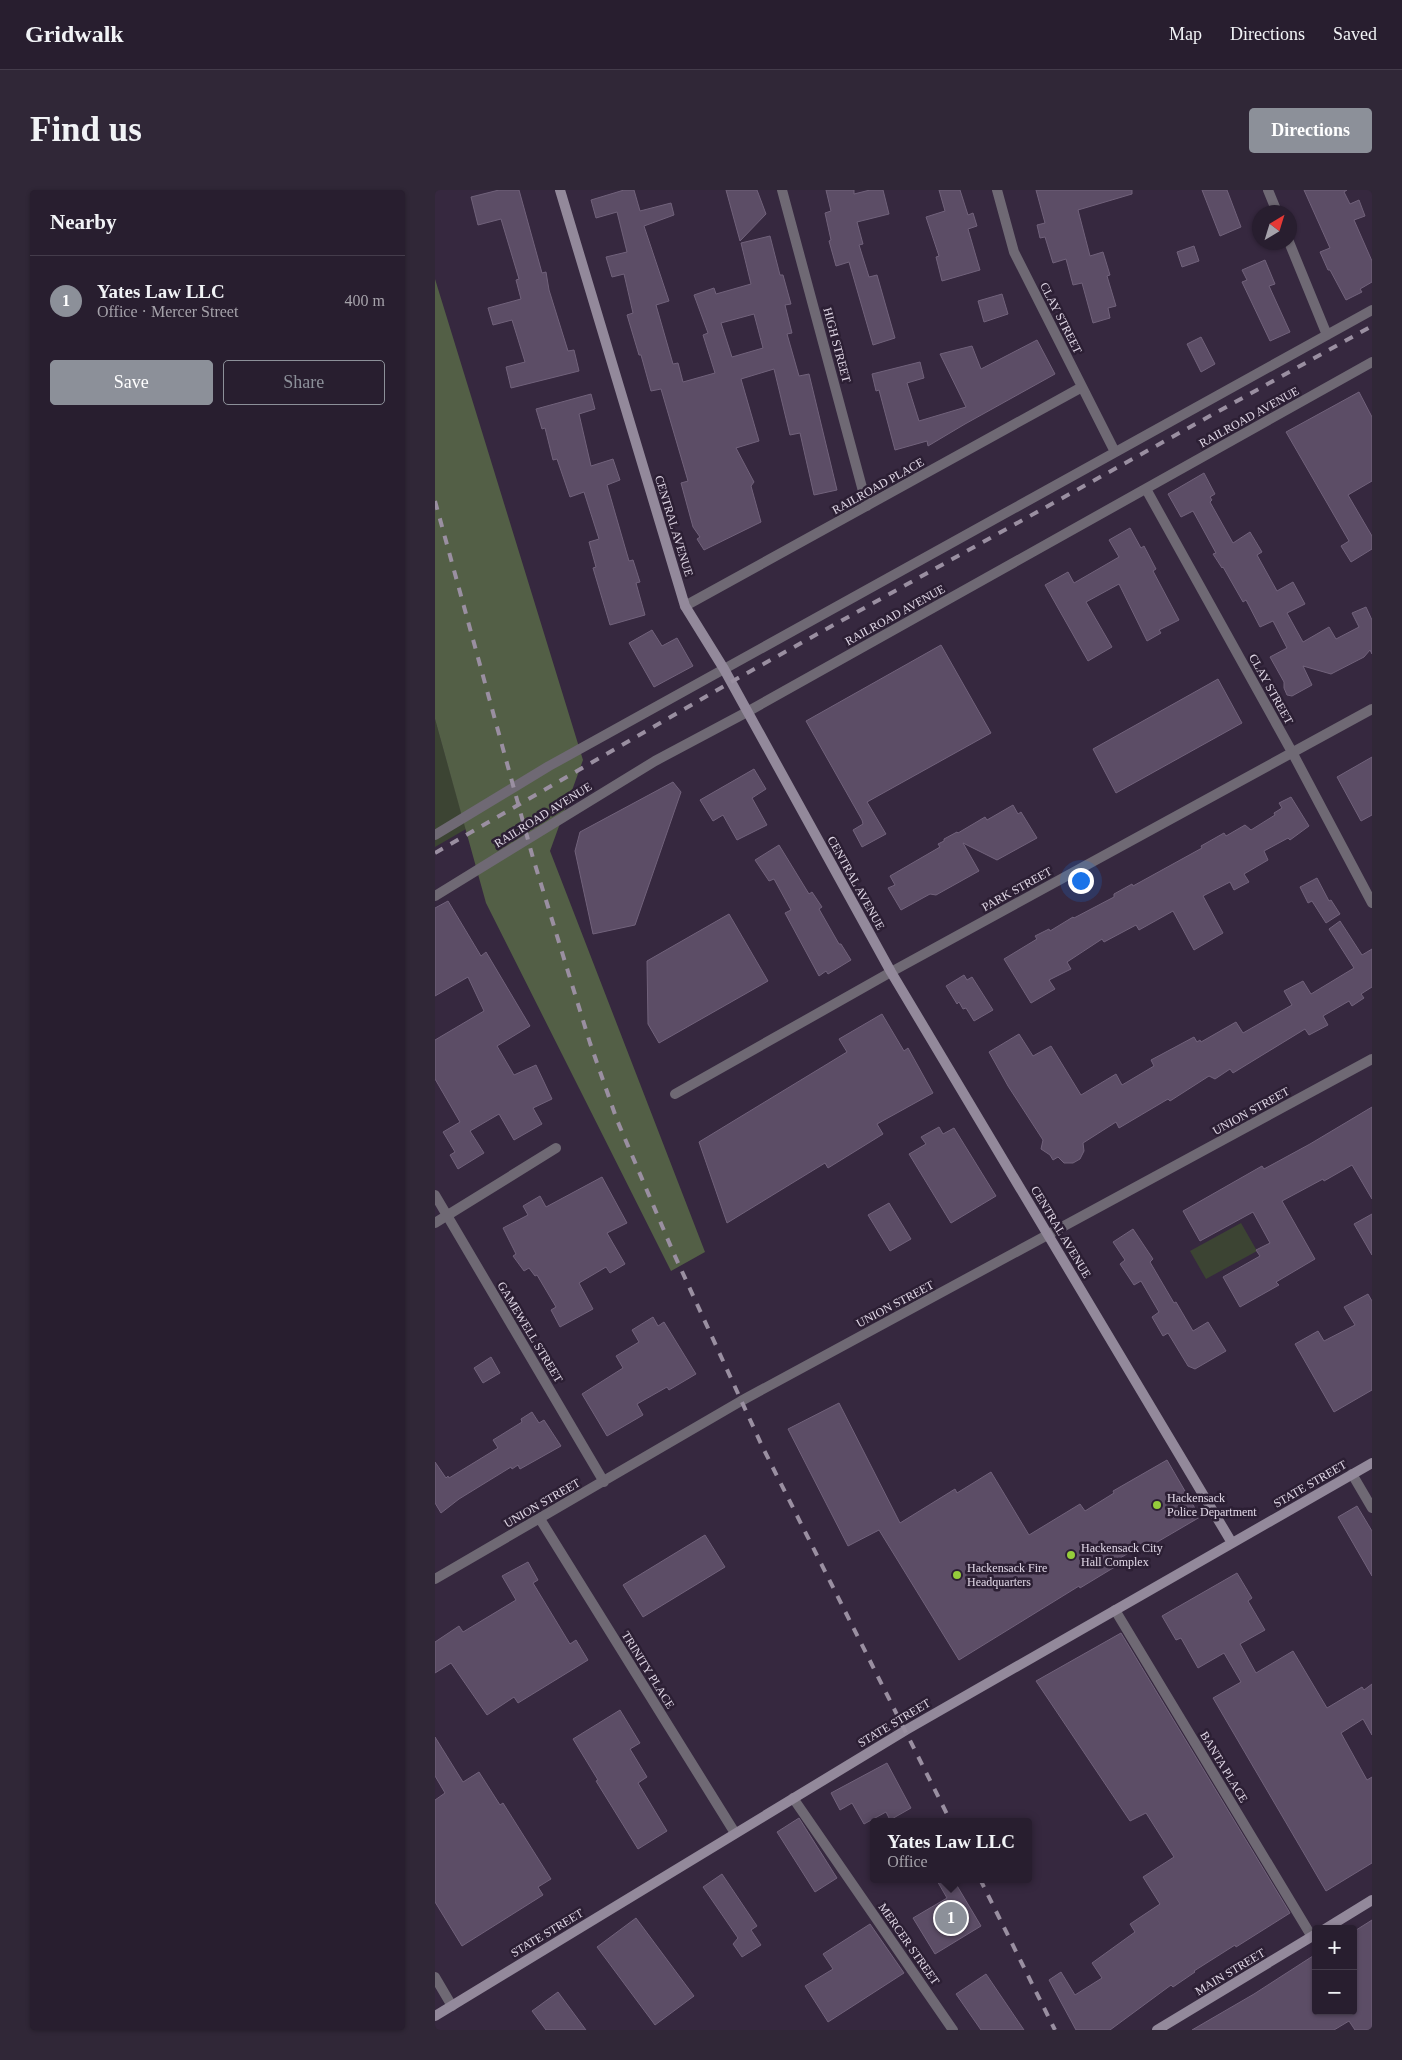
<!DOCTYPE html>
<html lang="en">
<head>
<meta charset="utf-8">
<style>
  :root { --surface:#281e2f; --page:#302737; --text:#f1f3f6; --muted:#a5a2aa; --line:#443c4b; --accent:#8c9099 }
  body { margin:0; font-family:Georgia,serif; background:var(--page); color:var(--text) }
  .controls { position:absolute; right:15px; bottom:15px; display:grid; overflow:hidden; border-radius:5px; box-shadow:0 1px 4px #0004 }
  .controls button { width:45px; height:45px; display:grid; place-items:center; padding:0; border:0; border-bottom:1px solid var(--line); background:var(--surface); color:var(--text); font:25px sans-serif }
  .compass { position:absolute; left:817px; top:15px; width:45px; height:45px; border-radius:50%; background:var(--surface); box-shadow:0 1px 4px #0004; rotate:38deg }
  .you { position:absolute; left:645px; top:690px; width:18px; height:18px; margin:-12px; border:4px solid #fff; border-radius:50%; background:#1a73e8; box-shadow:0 0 0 8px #1a73e833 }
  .badge { display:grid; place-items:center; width:32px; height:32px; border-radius:50%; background:var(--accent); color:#fff; font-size:16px; font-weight:700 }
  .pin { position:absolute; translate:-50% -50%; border:2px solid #fff; box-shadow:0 1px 5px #0006 }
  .popup { position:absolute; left:435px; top:1628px; width:162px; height:65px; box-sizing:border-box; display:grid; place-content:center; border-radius:5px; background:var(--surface); filter:drop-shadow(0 1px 4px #0005); font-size:16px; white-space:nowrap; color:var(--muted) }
  .popup b { font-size:19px; color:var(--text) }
  .popup::after { content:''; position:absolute; left:50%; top:100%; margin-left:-10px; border:10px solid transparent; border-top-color:var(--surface) }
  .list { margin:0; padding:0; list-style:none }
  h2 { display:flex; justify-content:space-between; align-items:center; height:65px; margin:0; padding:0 20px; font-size:21px }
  h2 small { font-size:16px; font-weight:400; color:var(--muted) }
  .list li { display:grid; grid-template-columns:32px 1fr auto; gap:15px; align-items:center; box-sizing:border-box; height:90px; padding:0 20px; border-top:1px solid var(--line) }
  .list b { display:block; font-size:19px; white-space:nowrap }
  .list p { margin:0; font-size:16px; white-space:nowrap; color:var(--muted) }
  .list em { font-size:16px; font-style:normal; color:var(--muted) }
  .actions { display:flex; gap:10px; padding:15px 20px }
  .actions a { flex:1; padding:11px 0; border:1px solid var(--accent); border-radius:5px; text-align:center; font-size:18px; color:var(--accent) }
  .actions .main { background:var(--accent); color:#fff }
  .map { position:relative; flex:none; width:937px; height:1840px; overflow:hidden; border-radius:5px }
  header { display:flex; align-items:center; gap:30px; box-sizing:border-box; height:70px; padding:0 25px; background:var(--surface); border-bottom:1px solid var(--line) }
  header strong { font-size:24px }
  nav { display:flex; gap:28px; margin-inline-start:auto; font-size:18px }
  .intro { display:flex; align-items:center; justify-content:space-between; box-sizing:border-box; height:120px; padding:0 30px }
  h1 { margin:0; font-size:35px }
  .button { padding:12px 22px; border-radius:5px; background:var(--accent); color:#fff; font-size:18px; font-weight:700 }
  main { display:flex; gap:30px; padding:0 30px }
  aside { flex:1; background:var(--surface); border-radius:5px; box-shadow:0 1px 4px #0004 }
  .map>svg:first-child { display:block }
  .green { fill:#3c4433 }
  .forest { fill:#535f46 }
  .building { fill:#5c4d66; stroke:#71627b; fill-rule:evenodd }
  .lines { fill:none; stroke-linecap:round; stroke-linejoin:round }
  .street { stroke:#6f6974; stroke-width:10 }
  .secondary { stroke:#93899b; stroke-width:10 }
  .rail { stroke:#9a8fa1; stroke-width:4; stroke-dasharray:9 9; stroke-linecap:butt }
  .poi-dot { fill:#95cc3b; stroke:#2c1f34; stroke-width:2 }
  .labels { text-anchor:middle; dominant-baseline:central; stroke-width:5; stroke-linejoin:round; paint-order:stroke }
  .street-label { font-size:12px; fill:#e1d8e7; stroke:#2c1f34 }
  .poi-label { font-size:12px; fill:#e1d8e7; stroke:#2c1f34; text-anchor:start }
</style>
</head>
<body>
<header>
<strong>Gridwalk</strong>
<nav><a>Map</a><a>Directions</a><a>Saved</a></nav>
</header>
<div class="intro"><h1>Find us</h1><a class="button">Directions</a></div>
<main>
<aside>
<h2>Nearby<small></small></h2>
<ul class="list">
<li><span class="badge">1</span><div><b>Yates Law LLC</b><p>Office · Mercer Street</p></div><em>400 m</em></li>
</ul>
<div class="actions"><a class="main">Save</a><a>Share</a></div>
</aside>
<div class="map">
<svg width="937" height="1840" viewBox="0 0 937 1840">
  <rect width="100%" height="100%" fill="#36283f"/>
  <path class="green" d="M 0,529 L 31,639 L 0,657 Z
    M 806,1033 L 822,1061 L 771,1089 L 755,1061 Z"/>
  <path class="forest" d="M 0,89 L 148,570 L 115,661 L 270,1062 L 236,1081 L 51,713 L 0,529 Z"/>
  <path class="building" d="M 64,0 L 84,0 L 107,83 L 111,82 L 114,100 L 133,161 L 139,160 L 144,181 L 76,198 L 71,177 L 90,172 L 77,130 L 58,135 L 53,118 L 86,109 L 81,90 L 84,89 L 66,29 L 43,35 L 36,7 Z
    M 189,0 L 199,0 L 205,21 L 236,13 L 239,25 L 209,36 L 234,111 L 221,115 L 238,174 L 243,173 L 248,192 L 280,183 L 268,145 L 273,143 L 259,105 L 279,98 L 281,104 L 316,94 L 306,53 L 335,46 L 345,85 L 348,85 L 356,114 L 350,115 L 357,143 L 352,144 L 364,186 L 374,184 L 402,300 L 379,305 L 365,243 L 355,245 L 339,179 L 306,189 L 324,251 L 301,258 L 319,292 L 316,296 L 326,332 L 269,360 L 262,349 L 265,347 L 258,337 L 246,293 L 253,291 L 226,199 L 216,201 L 206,165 L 204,165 L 192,125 L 198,123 L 189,84 L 177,87 L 171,67 L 192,62 L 182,22 L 161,28 L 156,10 ZM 319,124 L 328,158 L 297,167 L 286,133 Z
    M 291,0 L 322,0 L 331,24 L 305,51 Z
    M 391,0 L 419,0 L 419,4 L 435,0 L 448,0 L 454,24 L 422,32 L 428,54 L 424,55 L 434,87 L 442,85 L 460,148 L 438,155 L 414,72 L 401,76 L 394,51 L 396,50 L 390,23 L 396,21 Z
    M 504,0 L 525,0 L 533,25 L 538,23 L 542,36 L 533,39 L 545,80 L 507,91 L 501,67 L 504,66 L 491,27 L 510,21 Z
    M 601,0 L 697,0 L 697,4 L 643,20 L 655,66 L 668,62 L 675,85 L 672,86 L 681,116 L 673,118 L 675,128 L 658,133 L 647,93 L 638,95 L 631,69 L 618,73 L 610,47 L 605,48 L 602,35 L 610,33 Z
    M 767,0 L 792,0 L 806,37 L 785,46 Z
    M 869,0 L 912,0 L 909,2 L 915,14 L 924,10 L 930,26 L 919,30 L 937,71 L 937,92 L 925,99 L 927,102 L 911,110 L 895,80 L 893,80 L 885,62 L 895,58 Z
    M 759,56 L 764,71 L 747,77 L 742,62 Z
    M 830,70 L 840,94 L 834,96 L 855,142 L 835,151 L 807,92 L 812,90 L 807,80 Z
    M 567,104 L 573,124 L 549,132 L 543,111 Z
    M 766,147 L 780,174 L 766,182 L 752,154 Z
    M 602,150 L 620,184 L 530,234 L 493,256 L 492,251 L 460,260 L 444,200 L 441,201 L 437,184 L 485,172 L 489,188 L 472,193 L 484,231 L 531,217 L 505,164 L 537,156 L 546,179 Z
    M 924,202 L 937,227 L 937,291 L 913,305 L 937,346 L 937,359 L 916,372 L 906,356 L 914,351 L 851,242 Z
    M 156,204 L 160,219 L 144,224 L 156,276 L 178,269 L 185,290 L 172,295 L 194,371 L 198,370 L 205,392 L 201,393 L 210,425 L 175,435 L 158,378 L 161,377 L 154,352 L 164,349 L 149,302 L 135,307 L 122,269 L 118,270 L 110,238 L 107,239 L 101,219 Z
    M 769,283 L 780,304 L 775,307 L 777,310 L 775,312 L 798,353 L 815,342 L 827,362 L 822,365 L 842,401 L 858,392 L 870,414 L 852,423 L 868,452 L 894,437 L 901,449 L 924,437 L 917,423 L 931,417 L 937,430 L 937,464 L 935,460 L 929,467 L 896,484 L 868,476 L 877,495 L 857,506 L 852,505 L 849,498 L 849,492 L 835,467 L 852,458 L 838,431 L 825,437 L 811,410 L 808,412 L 788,377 L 787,378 L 778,364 L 781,363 L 758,321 L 746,327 L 733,304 Z
    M 695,338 L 706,358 L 709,356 L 721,379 L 718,381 L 744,430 L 724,440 L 726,443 L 712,451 L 684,394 L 651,412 L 677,457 L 653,471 L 610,395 L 633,382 L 639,393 L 684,367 L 674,350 Z
    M 217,440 L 227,456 L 242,448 L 258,476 L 219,497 L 194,453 Z
    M 506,455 L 556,543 L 432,612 L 451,644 L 427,657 L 418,640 L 428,634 L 427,630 L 371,531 Z
    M 783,489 L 807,533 L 681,603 L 658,559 Z
    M 937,567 L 937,625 L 926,631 L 902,587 Z
    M 319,579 L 331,599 L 317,608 L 332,635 L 302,650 L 288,625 L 278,631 L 265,610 Z
    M 238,592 L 246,602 L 200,735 L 158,744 L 140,661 L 145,642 Z
    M 856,607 L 874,636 L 855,650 L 853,648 L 829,661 L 833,670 L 809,684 L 814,692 L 799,700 L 795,692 L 768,706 L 788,743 L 759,760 L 738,721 L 704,740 L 701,735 L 669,752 L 667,749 L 632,772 L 636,779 L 614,790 L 620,799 L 596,813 L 569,769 L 602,749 L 600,746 L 614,739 L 615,741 L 638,727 L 639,728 L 679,707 L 679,704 L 697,694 L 698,696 L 767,658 L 766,656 L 789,643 L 791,646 L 810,635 L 816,640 L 840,625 L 839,623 L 847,618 L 844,613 Z
    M 578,615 L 583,624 L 586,622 L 602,648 L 562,670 L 528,653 L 544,681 L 501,705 L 495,704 L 466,720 L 453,698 L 460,695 L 455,686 L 505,657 L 503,654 L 509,651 L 509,649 L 522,642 L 523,643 L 550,627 L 552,630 Z
    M 344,655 L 374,704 L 377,702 L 387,717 L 384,719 L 404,754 L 406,754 L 416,770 L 393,784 L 391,781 L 384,786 L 350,723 L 356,720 L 339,689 L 334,691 L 320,670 Z
    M 882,688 L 894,711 L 896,710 L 905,724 L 891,733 L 877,711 L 873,713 L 865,697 Z
    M 13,711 L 46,766 L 51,762 L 95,836 L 62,856 L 79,885 L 101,875 L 117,909 L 98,918 L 107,934 L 79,950 L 64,924 L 35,941 L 49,963 L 23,979 L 15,965 L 20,962 L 8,942 L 25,932 L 0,889 L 0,850 L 49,821 L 33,787 L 0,806 L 0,718 Z
    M 294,724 L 333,791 L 224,853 L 213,834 L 212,771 Z
    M 905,731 L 927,765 L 937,759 L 937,797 L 926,804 L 929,808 L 917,816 L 914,811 L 888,826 L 893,835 L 874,845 L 870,839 L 798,883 L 795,879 L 780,889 L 774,886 L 735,911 L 733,909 L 684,938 L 681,932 L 648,953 L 649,961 L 645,969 L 638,973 L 629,973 L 623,967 L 618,970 L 615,965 L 606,959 L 608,950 L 573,896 L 554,862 L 584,844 L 598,866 L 616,856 L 646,905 L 681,884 L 687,895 L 719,876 L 716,870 L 759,847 L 762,852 L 765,850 L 766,852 L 801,832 L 808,843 L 857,815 L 849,801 L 868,791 L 876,804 L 919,778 L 894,739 Z
    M 529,785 L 532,790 L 537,787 L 558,820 L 539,831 L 531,818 L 528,819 L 524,812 L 522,814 L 511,796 Z
    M 447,824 L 469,861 L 473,858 L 498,903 L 442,934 L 448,944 L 393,978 L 390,973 L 292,1033 L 264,952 L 412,862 L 404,849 Z
    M 937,917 L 937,1009 L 917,975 L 889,991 L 888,989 L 847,1011 L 880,1069 L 841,1092 L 844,1095 L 805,1117 L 788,1087 L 825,1066 L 821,1060 L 835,1053 L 818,1022 L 765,1051 L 748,1021 L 827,976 L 829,979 L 875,954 Z
    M 504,937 L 508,944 L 519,938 L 561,1006 L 516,1033 L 474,964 L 491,954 L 486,947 Z
    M 167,987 L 192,1033 L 172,1043 L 190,1074 L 175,1083 L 171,1077 L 144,1093 L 158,1119 L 125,1137 L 116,1120 L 121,1117 L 102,1085 L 100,1086 L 94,1078 L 89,1081 L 78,1066 L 81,1064 L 68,1038 L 93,1025 L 88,1016 L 105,1006 L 111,1017 Z
    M 454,1013 L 476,1049 L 455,1061 L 433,1025 Z
    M 937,1024 L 937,1065 L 919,1034 Z
    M 698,1039 L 718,1069 L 715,1072 L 739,1113 L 741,1112 L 758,1141 L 773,1132 L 791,1161 L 760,1179 L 753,1176 L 733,1143 L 728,1146 L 717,1127 L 724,1122 L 706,1091 L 699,1095 L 685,1074 L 690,1070 L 678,1052 Z
    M 933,1104 L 937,1111 L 937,1200 L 899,1222 L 860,1154 L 883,1141 L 889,1151 L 920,1135 L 909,1117 Z
    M 218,1127 L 223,1136 L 229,1132 L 261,1184 L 234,1200 L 232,1197 L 202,1214 L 208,1225 L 172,1246 L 147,1204 L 188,1178 L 181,1166 L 204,1152 L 197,1140 Z
    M 56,1167 L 65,1183 L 48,1193 L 39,1178 Z
    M 404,1213 L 465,1333 L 520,1299 L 522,1303 L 556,1282 L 594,1345 L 645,1314 L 650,1321 L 679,1303 L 678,1301 L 732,1270 L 765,1327 L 712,1358 L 709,1354 L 680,1371 L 683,1375 L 645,1398 L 644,1396 L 524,1470 L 444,1340 L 413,1356 L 353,1239 Z
    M 97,1222 L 104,1233 L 109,1230 L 126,1256 L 85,1279 L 83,1275 L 77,1279 L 76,1277 L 24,1309 L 6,1323 L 0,1313 L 0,1272 L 11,1288 L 13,1286 L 14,1288 L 63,1258 L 58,1250 L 87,1232 L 86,1229 Z
    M 922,1316 L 937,1341 L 937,1386 L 903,1327 Z
    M 270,1345 L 290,1377 L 208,1427 L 188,1395 Z
    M 93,1372 L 103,1390 L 98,1393 L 135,1454 L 141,1450 L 153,1470 L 83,1513 L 79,1507 L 52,1525 L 16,1473 L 0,1483 L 0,1452 L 24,1436 L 28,1442 L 81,1410 L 67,1386 Z
    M 802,1383 L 817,1408 L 813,1411 L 830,1440 L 805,1454 L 821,1483 L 858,1461 L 892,1518 L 927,1497 L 929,1500 L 937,1494 L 937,1545 L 928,1529 L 906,1543 L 932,1590 L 937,1587 L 937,1673 L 891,1701 L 778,1508 L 806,1492 L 789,1463 L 763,1478 L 746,1448 L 741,1450 L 727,1426 Z
    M 686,1443 L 855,1723 L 801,1757 L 800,1755 L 759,1781 L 760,1782 L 738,1797 L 736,1795 L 675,1840 L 641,1840 L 614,1790 L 626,1782 L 640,1805 L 667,1788 L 657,1773 L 700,1742 L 695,1734 L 725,1714 L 708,1687 L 739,1667 L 711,1623 L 695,1631 L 601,1491 Z
    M 185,1520 L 205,1553 L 195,1559 L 212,1587 L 203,1593 L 232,1641 L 203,1659 L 161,1591 L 163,1590 L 138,1549 Z
    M 0,1547 L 28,1592 L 44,1582 L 65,1615 L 68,1613 L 116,1689 L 103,1697 L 108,1705 L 27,1756 L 0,1712 L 0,1610 L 10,1603 L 0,1586 Z
    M 452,1573 L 476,1618 L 455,1630 L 451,1622 L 429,1634 L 417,1613 L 405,1620 L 396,1603 Z
    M 364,1628 L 402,1688 L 380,1702 L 342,1642 Z
    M 287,1684 L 322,1736 L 316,1740 L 326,1755 L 307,1767 L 298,1754 L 303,1748 L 268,1697 Z
    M 501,1689 L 518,1689 L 546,1736 L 500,1764 L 478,1728 L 512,1708 Z
    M 201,1728 L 259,1806 L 220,1835 L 162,1757 Z
    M 937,1730 L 937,1840 L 920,1840 L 914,1831 L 899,1840 L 757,1840 L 819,1804 L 881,1764 L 881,1821 L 918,1821 L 918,1742 Z
    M 435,1734 L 469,1783 L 393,1832 L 370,1796 L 398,1779 L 388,1764 Z
    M 551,1784 L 589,1840 L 546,1840 L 521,1804 Z
    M 123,1802 L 151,1840 L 111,1840 L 97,1821 Z"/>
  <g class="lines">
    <path class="street" d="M 347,0 L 432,316
      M 562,0 L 579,62 L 680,262
      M 833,0 L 842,22
      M 854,52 L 892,145
      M 711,299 L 857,562 L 937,713
      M 250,416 L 647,197
      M 0,645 L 114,576 L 937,120
      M 0,706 L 220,571 L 312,522 L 937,172
      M 240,904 L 456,782 L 937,519
      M 0,1005 L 169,1292
      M 0,1033 L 121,958
      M 917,1284 L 937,1318
      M 105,1329 L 300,1643
      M 0,1389 L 306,1211 L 937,869
      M 680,1420 L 877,1747
      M 358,1608 L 518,1840
      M 0,1787 L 17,1816"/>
    <path class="secondary" d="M 125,0 L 250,416 L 289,479 L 456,782 L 797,1353
      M 890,1739 L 937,1710
      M 0,1826 L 471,1540 L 937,1273
      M 722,1840 L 881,1744"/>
    <path class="rail" d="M 0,311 L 98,668 L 155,853 L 182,930 L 239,1064 L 328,1258 L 516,1632
      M 0,663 L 296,492 L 937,136
      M 545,1689 L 620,1840"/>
  </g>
  <g class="poi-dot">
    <circle cx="722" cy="1315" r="5"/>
    <circle cx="636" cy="1365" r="5"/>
    <circle cx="522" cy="1385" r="5"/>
  </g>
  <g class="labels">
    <g class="street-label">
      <text transform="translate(626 128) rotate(63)">CLAY STREET</text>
      <text transform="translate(402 155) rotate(75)">HIGH STREET</text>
      <text transform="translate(814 227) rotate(-29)">RAILROAD AVENUE</text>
      <text transform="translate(443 296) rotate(-29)">RAILROAD PLACE</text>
      <text transform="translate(239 336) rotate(73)">CENTRAL AVENUE</text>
      <text transform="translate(460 425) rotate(-29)">RAILROAD AVENUE</text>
      <text transform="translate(836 499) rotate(61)">CLAY STREET</text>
      <text transform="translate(108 625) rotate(-32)">RAILROAD AVENUE</text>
      <text transform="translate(421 693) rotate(61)">CENTRAL AVENUE</text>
      <text transform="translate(582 699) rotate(-29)">PARK STREET</text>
      <text transform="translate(816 921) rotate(-29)">UNION STREET</text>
      <text transform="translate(626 1042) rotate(59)">CENTRAL AVENUE</text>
      <text transform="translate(460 1114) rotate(-28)">UNION STREET</text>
      <text transform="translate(95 1142) rotate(59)">GAMEWELL STREET</text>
      <text transform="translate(875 1294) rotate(-30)">STATE STREET</text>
      <text transform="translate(107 1313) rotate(-30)">UNION STREET</text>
      <text transform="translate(213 1480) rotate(58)">TRINITY PLACE</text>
      <text transform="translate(459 1533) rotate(-31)">STATE STREET</text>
      <text transform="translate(789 1577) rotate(59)">BANTA PLACE</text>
      <text transform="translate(112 1743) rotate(-31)">STATE STREET</text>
      <text transform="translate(474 1754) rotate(55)">MERCER STREET</text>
      <text transform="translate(795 1782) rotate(-31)">MAIN STREET</text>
    </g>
    <g class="poi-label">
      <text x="732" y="1308">Hackensack<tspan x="732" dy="14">Police Department</tspan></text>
      <text x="646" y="1358">Hackensack City<tspan x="646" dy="14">Hall Complex</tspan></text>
      <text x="532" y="1378">Hackensack Fire<tspan x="532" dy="14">Headquarters</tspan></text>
    </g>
  </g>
</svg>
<div class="controls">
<button>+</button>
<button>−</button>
</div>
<svg class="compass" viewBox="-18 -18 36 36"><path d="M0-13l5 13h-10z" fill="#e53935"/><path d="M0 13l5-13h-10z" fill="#a5a2aa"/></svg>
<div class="you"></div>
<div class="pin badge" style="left:516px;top:1728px">1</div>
<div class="popup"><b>Yates Law LLC</b>Office</div>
</div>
</main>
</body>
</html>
